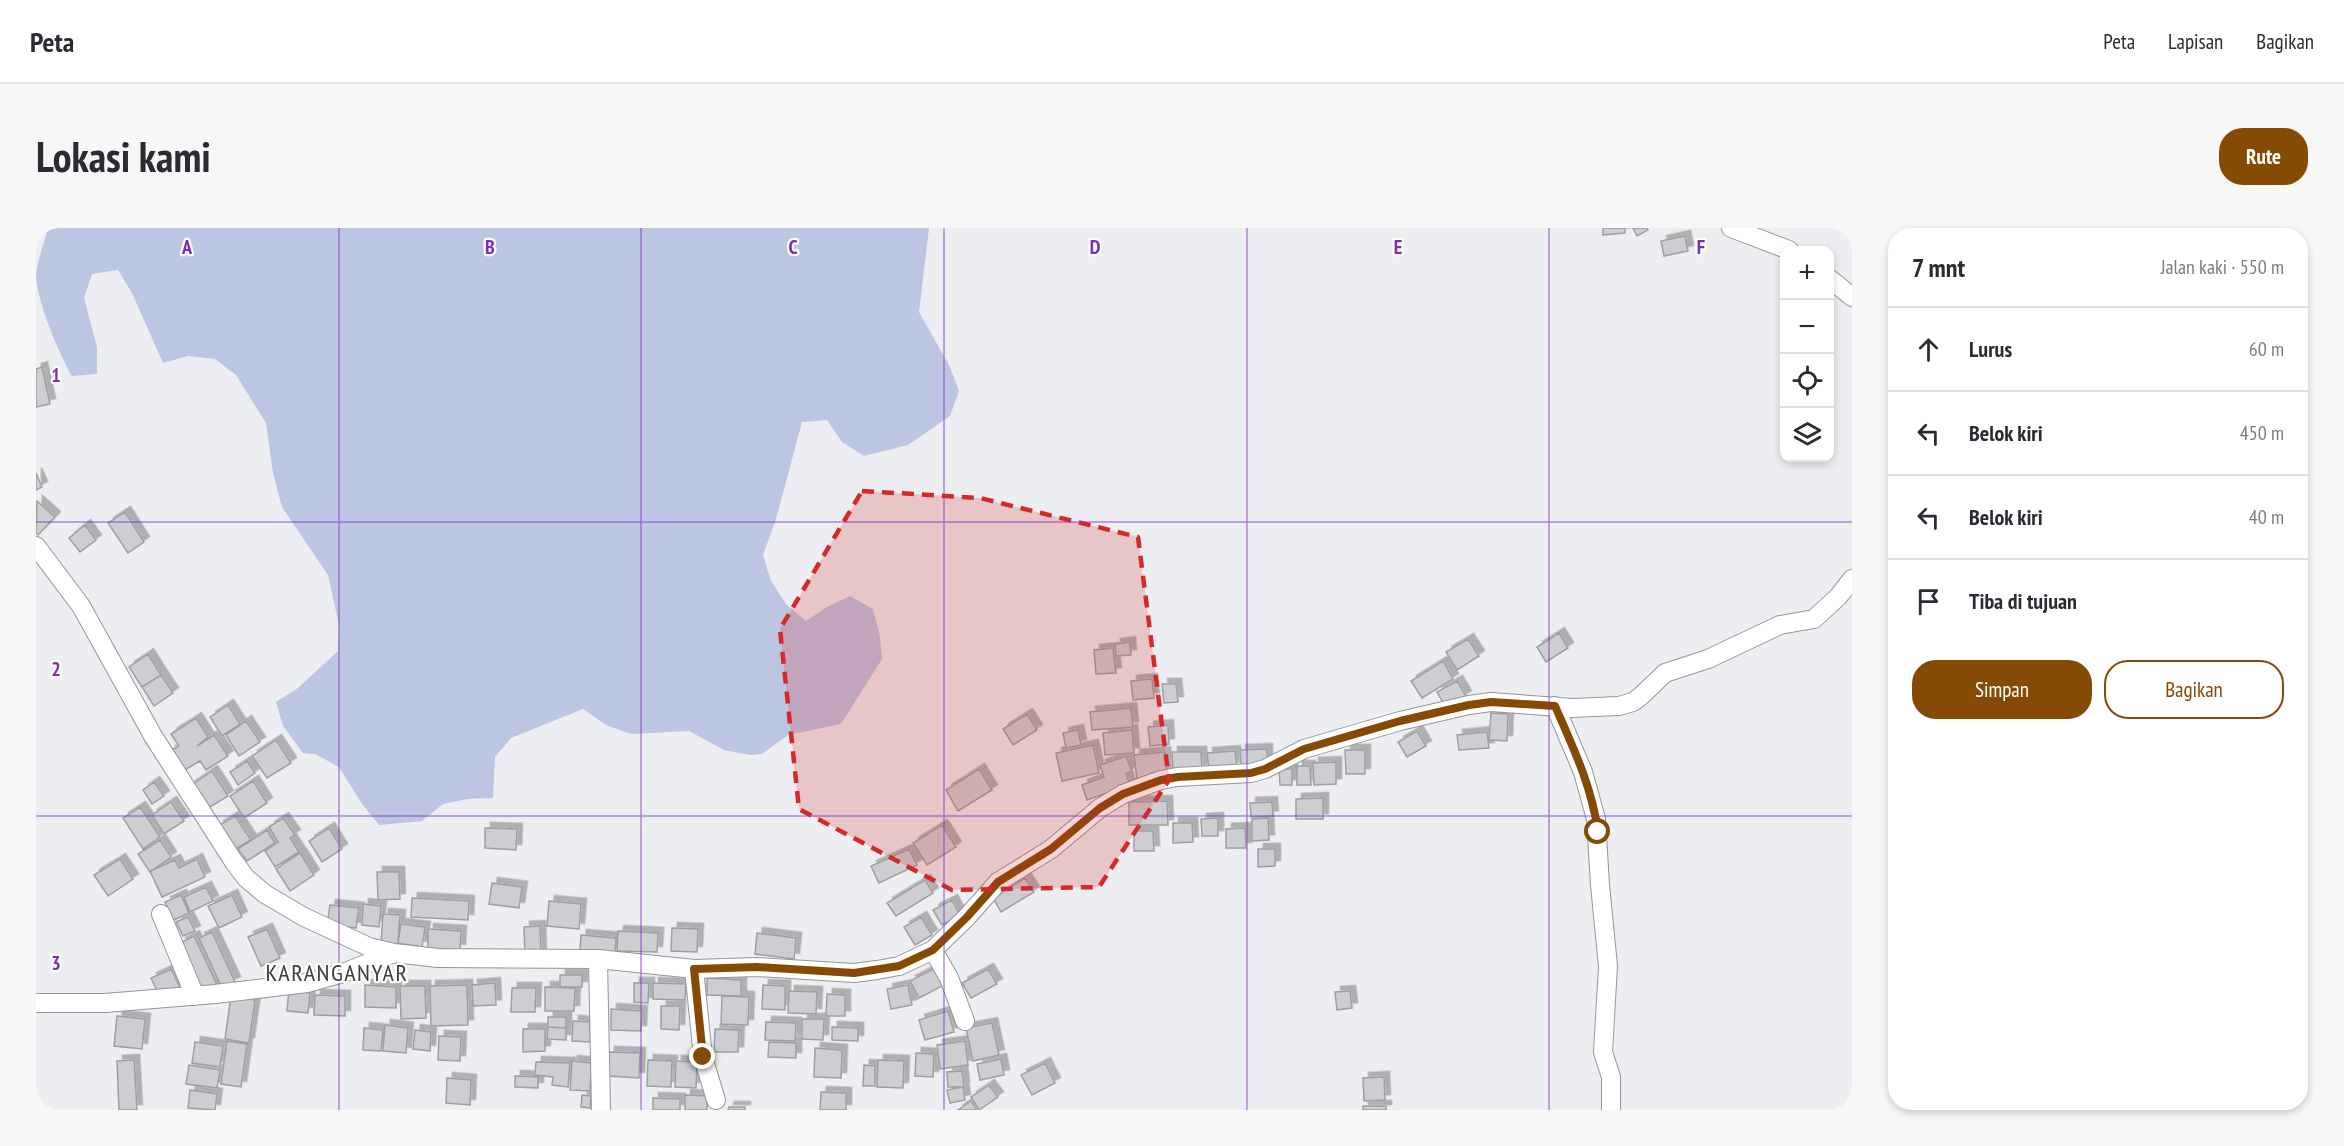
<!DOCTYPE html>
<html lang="id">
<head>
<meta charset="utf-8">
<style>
  :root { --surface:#fff; --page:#f7f7f7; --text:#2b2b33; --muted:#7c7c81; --line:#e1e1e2; --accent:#854a03 }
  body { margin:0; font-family:"PT Sans Narrow",sans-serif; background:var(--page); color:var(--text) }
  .controls { position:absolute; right:18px; top:18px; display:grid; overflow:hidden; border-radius:12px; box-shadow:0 3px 9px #0003 }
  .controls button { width:54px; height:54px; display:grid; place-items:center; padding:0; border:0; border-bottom:2px solid var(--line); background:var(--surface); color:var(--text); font:30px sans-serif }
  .stop { position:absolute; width:18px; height:18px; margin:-14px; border:4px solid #854a03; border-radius:50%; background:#fff }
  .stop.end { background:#854a03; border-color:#fff; box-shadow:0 2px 6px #0008 }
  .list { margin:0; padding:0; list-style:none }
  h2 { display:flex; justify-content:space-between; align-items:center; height:78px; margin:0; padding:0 24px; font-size:26px }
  h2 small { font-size:20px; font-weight:400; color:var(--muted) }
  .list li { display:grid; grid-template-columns:39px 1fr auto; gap:18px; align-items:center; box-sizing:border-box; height:84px; padding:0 24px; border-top:2px solid var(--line) }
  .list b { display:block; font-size:22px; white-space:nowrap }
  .list em { font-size:20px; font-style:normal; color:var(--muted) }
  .actions { display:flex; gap:12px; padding:18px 24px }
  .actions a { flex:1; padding:14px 0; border:2px solid var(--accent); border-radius:24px; text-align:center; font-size:21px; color:var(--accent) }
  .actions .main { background:var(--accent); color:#fff }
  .icon { flex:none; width:33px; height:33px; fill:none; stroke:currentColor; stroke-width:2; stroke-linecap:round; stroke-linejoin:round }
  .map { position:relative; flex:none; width:1816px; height:882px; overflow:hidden; border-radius:24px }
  header { display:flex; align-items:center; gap:36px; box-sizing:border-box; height:84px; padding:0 30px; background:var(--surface); border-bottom:2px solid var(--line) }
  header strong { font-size:28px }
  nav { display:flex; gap:33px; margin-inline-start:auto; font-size:21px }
  .intro { display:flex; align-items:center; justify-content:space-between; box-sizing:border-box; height:144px; padding:0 36px }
  h1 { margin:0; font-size:42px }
  .button { padding:15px 27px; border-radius:24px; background:var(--accent); color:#fff; font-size:21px; font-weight:700 }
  main { display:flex; gap:36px; padding:0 36px }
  aside { flex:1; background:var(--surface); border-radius:24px; box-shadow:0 3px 9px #0003 }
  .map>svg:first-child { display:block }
  .green { fill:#bcc5e1 }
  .building { fill:#cdced1; stroke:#9e9fa2; stroke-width:1.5; filter:url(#shadow) }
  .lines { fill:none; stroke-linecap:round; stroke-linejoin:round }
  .minor-casing { stroke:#959699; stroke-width:20 }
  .minor { stroke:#fff; stroke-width:18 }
  .route { stroke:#854a03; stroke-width:8 }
  .marked { fill:#d62828; fill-opacity:0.2; stroke:#d62828; stroke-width:4.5; stroke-dasharray:12 8; stroke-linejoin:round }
  .grid { fill:none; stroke:#7b2cbf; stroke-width:1.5; stroke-opacity:0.55 }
  .labels { text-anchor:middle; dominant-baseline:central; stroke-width:4.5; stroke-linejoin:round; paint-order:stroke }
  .quarter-label { font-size:24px; letter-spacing:1.5px; fill:#3c3c3d; stroke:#fff }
  .grid-label { font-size:20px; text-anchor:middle; font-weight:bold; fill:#7b2cbf; stroke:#fff; stroke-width:4.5; stroke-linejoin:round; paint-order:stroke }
</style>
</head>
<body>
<header>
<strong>Peta</strong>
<nav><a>Peta</a><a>Lapisan</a><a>Bagikan</a></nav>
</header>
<div class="intro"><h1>Lokasi kami</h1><a class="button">Rute</a></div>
<main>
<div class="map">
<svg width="1816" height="882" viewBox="0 0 1816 882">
  <defs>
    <filter id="shadow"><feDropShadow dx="5.5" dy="-5.5" stdDeviation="0" flood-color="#0004"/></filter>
  </defs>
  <rect width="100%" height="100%" fill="#edeef1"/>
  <path class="green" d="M 12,0 L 893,0 L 883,84 L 914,139 L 923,163 L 914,188 L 872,217 L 828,228 L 806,214 L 791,192 L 766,194 L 740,291 L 727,327 L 735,353 L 750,376 L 770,393 L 791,379 L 814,368 L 837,381 L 844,408 L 846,431 L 805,496 L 752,507 L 726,526 L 714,527 L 688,522 L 653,503 L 595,506 L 570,497 L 547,481 L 475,510 L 459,529 L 457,570 L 431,571 L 407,576 L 386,593 L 343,597 L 326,576 L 303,539 L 279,526 L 267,525 L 247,498 L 240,474 L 262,460 L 302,423 L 303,397 L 292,347 L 246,279 L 237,245 L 230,195 L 200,147 L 179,131 L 152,128 L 127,135 L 96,65 L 82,42 L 56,46 L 48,70 L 61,119 L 61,146 L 36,148 C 23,126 0,71 0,46 C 2,31 8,15 12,0 Z"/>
  <path class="building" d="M 1567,0 L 1589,0 L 1589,5 L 1567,7 Z
    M 1597,0 L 1611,0 L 1612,2 L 1601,8 Z
    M 1649,8 L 1652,23 L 1628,28 L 1625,13 Z
    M 6,139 L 14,176 L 0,179 L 0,141 Z
    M 0,245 L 6,259 L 0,262 Z
    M 1,273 L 19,289 L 2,307 L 0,305 Z
    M 89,284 L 108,314 L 92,325 L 72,295 Z
    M 49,297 L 60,312 L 44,324 L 33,310 Z
    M 1523,405 L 1532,420 L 1510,434 L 1501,419 Z
    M 1432,411 L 1443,428 L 1421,442 L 1410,424 Z
    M 1094,414 L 1095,427 L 1080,428 L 1079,416 Z
    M 1077,420 L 1080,445 L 1060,446 L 1058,422 Z
    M 112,426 L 125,447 L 106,459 L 93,439 Z
    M 1407,433 L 1417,451 L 1386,470 L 1375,453 Z
    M 125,447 L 137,465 L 118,478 L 106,459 Z
    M 1116,451 L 1118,470 L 1097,472 L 1095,453 Z
    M 1421,453 L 1430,468 L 1410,480 L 1401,464 Z
    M 1126,456 L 1140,456 L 1142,474 L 1128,475 Z
    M 192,477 L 204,496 L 186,508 L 174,489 Z
    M 1095,480 L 1097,499 L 1056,502 L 1054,484 Z
    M 1455,485 L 1472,486 L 1471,513 L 1453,512 Z
    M 991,486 L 1001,502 L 977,517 L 967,501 Z
    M 160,490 L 172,509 L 161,518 L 178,507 L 192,528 L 170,542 L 164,533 L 147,543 L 134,523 L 143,518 L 135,506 Z
    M 210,493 L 224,514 L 203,528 L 190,507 Z
    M 1132,497 L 1133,516 L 1114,518 L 1112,499 Z
    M 1042,502 L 1045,517 L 1030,520 L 1027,505 Z
    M 1096,502 L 1098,525 L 1069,527 L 1067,505 Z
    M 1381,503 L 1390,518 L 1371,529 L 1362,514 Z
    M 1451,504 L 1453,520 L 1423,522 L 1421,507 Z
    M 240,512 L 255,535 L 231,550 L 216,528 Z
    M 1057,517 L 1063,545 L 1026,553 L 1020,525 Z
    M 1231,521 L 1231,536 L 1205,537 L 1204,522 Z
    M 1309,522 L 1329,522 L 1329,546 L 1310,546 Z
    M 1199,523 L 1201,539 L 1173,541 L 1171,525 Z
    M 1129,524 L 1132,548 L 1101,551 L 1098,527 Z
    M 1136,524 L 1165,524 L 1166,542 L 1137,543 Z
    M 1090,528 L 1096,543 L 1090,546 L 1094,557 L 1051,572 L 1046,557 L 1068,549 L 1064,537 Z
    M 211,533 L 219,545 L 202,557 L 194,544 Z
    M 1300,534 L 1300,556 L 1278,557 L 1277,535 Z
    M 1261,538 L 1274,538 L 1275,557 L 1261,557 Z
    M 943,541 L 956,562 L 922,583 L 910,562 Z
    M 1243,541 L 1256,541 L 1256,557 L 1244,557 Z
    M 176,543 L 192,568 L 169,582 L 154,558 Z
    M 217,553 L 231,575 L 208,590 L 194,568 Z
    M 118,554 L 128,568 L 116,576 L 107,562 Z
    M 1287,570 L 1287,591 L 1260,591 L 1260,571 Z
    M 1131,573 L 1132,597 L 1093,597 L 1093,574 Z
    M 135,574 L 148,593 L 128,606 L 116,587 Z
    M 1236,574 L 1237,588 L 1215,589 L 1214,575 Z
    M 104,579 L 124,609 L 107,621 L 87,590 Z
    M 199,588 L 215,612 L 198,622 L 182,598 Z
    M 247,590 L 259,607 L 254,610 L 263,624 L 239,639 L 229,623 L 242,614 L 233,599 Z
    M 1182,590 L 1182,608 L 1166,608 L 1165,591 Z
    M 1232,590 L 1233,612 L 1216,613 L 1216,591 Z
    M 1137,595 L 1156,595 L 1157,614 L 1137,615 Z
    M 906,597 L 920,619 L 891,637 L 877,615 Z
    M 293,600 L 306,621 L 286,634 L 273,613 Z
    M 449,600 L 481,601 L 480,622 L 449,620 Z
    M 1209,600 L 1210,620 L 1190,620 L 1190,601 Z
    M 231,602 L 239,615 L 211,633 L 202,621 Z
    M 1098,603 L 1117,603 L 1118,623 L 1098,623 Z
    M 124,612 L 135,629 L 114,644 L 102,626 Z
    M 873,621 L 881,637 L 843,655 L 835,638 Z
    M 1222,621 L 1239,621 L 1239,638 L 1222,639 Z
    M 264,625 L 278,647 L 254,663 L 240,641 Z
    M 84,631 L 97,651 L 72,668 L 58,647 Z
    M 161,631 L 169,649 L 126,669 L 114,643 L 139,632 L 143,640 Z
    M 341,644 L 363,644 L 364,671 L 342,672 Z
    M 989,650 L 998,664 L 965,684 L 957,670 Z
    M 889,652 L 897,665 L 860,688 L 851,675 Z
    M 456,655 L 486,659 L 483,680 L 453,676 Z
    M 170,659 L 177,673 L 154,684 L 148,669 Z
    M 145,667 L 153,685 L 138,692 L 129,674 Z
    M 196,667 L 206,689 L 183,700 L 172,678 Z
    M 376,670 L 433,673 L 432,692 L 375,689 Z
    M 916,672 L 924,687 L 906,697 L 897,682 Z
    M 513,673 L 545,676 L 543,701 L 511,698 Z
    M 327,676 L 345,678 L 343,699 L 326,697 Z
    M 294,677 L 323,680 L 320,700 L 291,697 Z
    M 347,686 L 364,687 L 362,716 L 345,715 Z
    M 152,689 L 159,703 L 147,708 L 140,694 Z
    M 885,689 L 896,707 L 879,717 L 868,699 Z
    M 365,696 L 389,699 L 386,719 L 362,715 Z
    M 504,698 L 505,728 L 489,728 L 488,699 Z
    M 636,700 L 662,701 L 661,724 L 635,723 Z
    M 231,701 L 244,730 L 225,738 L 212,709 Z
    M 392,701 L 425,703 L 424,722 L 392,720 Z
    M 582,703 L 622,705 L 621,724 L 581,723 Z
    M 176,704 L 199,754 L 186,760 L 163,710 Z
    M 721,705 L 760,710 L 758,731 L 719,726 Z
    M 545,707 L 580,710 L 579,726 L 544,723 Z
    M 158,708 L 182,759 L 168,766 L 144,715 Z
    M 901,739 L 910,756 L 883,770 L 874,753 Z
    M 135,741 L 144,760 L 124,769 L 115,750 Z
    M 952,741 L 961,756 L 935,770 L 926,755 Z
    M 524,747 L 546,747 L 546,759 L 524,759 Z
    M 671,750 L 705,752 L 705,768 L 671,767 Z
    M 459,755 L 460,777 L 437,778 L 436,757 Z
    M 598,755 L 613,755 L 612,775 L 598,774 Z
    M 617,755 L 650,756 L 649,772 L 617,771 Z
    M 329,757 L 360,759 L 360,780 L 329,779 Z
    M 431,757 L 432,797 L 395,798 L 394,758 Z
    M 727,757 L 749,758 L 749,782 L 726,781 Z
    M 872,757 L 876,777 L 855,781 L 851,761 Z
    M 364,758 L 389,758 L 390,790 L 365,791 Z
    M 509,759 L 539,760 L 538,783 L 509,783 Z
    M 476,760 L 500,760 L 499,784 L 475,784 Z
    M 253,762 L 274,765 L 272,785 L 251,783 Z
    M 753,763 L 781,764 L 780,786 L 752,785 Z
    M 1314,763 L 1316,780 L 1301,782 L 1299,764 Z
    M 791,766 L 809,767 L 809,788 L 790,788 Z
    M 279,767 L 309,768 L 309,788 L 278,787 Z
    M 195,768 L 219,772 L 213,815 L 189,811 Z
    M 686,768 L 713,769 L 712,797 L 685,796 Z
    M 625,778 L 644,778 L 643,802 L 625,801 Z
    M 575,781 L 606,783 L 605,803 L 575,802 Z
    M 912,783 L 918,804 L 889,812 L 883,792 Z
    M 81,788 L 109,791 L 106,821 L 78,818 Z
    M 512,789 L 530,789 L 530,800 L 512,799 Z
    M 766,791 L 788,791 L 787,812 L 766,811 Z
    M 537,793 L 554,794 L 554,814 L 536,813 Z
    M 730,794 L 760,795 L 759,813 L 729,812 Z
    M 956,795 L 963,827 L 937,833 L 930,800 Z
    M 349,797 L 372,800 L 370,825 L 347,823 Z
    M 512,799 L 530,800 L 530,812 L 511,811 Z
    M 796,799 L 822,800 L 822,813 L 796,812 Z
    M 328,800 L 347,802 L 345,823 L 327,822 Z
    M 487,801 L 509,801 L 509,823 L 487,824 Z
    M 679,801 L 703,802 L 702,824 L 678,824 Z
    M 379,802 L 395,804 L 394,823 L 377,821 Z
    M 403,808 L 425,809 L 424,833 L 402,832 Z
    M 191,813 L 211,816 L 205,859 L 185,856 Z
    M 929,813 L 932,837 L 904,841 L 901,817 Z
    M 159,814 L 187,818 L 184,839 L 156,835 Z
    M 733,814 L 760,815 L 760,830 L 732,829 Z
    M 779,820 L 806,822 L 805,850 L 778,849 Z
    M 573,824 L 604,825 L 603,850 L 572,848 Z
    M 880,825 L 898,826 L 897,849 L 879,848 Z
    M 965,831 L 968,847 L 944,852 L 941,836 Z
    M 98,832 L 101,882 L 83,882 L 81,833 Z
    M 612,832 L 636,833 L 635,859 L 611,858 Z
    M 842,832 L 868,833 L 867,860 L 841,859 Z
    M 536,833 L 556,835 L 554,863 L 534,862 Z
    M 640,833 L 661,834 L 660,860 L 639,859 Z
    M 500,834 L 534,835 L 532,859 L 516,857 L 517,849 L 499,847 Z
    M 1009,835 L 1019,855 L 996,867 L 985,847 Z
    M 153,837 L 184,842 L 181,860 L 150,856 Z
    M 828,837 L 839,838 L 839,858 L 827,858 Z
    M 926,843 L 928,859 L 912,859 L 911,844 Z
    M 479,848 L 502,849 L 502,860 L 479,859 Z
    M 1348,849 L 1349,872 L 1328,873 L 1327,850 Z
    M 411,850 L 435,852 L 434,877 L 410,875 Z
    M 953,857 L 962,869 L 943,882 L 935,869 Z
    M 927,859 L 929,872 L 914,875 L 911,862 Z
    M 154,862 L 181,866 L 179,882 L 152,880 Z
    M 785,864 L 810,865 L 810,882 L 784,882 Z
    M 546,867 L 555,868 L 554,880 L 545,879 Z
    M 649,867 L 671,868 L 671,882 L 649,882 Z
    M 617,870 L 644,871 L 644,882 L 617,882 Z
    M 935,873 L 941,882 L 922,882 Z
    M 1327,878 L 1350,878 L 1350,882 L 1327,882 Z
    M 693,879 L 709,879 L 709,882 L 692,882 Z"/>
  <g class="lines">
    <g class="minor-casing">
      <path id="minor" d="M 1695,0 L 1753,22
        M 1794,51 L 1816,69
        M 0,318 L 45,378 L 117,508 L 198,634 L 210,650 L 229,666 L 268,689 L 333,719 L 358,725 L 402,730 L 562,731 L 658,741 L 721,739 L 818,745 L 841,742 L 863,738 L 897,722 L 931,689 L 962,654 L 1015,621 L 1064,580 L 1087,566 L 1125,552 L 1141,549 L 1215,545 L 1229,541 L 1268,521 L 1364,493 L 1433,477 L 1455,474 L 1536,480 L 1583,478 L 1597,474 L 1605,468 L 1629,445 L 1672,431 L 1744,397 L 1778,391 L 1802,369 L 1816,351
        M 1519,478 L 1547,544 L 1560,591 L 1564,657 L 1572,738 L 1567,824 L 1575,849 L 1575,882
        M 125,686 L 159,768
        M 897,722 L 913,750 L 929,793
        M 562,731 L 565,882
        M 658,741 L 667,829 L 680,872
        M 0,775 L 69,775 L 179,766 L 271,755 L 307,745 L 358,725"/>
    </g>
    <use href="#minor" class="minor"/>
  </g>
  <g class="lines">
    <path class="route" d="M 667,829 L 658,741 L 721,739 L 818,745 L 863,738 L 897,722 L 931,689 L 962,654 L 1015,621 L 1064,580 L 1087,566 L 1125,552 L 1142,549 L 1215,545 L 1229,541 L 1268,521 L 1364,493 L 1433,477 L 1455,474 L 1519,478 C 1537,519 1556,559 1562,604"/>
  </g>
  <path class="marked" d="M 826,263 L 944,270 L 1102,309 L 1133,552 L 1063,659 L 916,662 L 763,581 L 744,401 Z"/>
  <path class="grid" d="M 303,0 L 303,882M 605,0 L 605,882M 908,0 L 908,882M 1211,0 L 1211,882M 1513,0 L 1513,882M 0,294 L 1816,294M 0,588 L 1816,588"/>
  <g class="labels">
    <g class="quarter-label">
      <text x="301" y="744">KARANGANYAR</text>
    </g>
  </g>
  <g class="grid-label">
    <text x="151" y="26">A</text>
    <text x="454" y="26">B</text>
    <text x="757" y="26">C</text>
    <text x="1059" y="26">D</text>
    <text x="1362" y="26">E</text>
    <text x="1665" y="26">F</text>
    <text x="20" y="154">1</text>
    <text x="20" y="448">2</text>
    <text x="20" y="742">3</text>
  </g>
</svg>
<div class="controls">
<button>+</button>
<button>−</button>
<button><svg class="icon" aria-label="locate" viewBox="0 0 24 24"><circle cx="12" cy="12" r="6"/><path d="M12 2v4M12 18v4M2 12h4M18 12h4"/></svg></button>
<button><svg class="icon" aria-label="layers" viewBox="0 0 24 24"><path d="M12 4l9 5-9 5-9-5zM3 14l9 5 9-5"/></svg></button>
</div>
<div class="stop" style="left:1562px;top:604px"></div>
<div class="stop end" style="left:667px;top:829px"></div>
</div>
<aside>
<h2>7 mnt<small>Jalan kaki · 550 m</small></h2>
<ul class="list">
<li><svg class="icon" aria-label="ahead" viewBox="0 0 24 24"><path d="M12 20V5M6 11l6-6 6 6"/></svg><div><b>Lurus</b></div><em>60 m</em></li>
<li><svg class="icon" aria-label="left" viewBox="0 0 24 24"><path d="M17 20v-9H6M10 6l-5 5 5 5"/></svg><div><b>Belok kiri</b></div><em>450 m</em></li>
<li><svg class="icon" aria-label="left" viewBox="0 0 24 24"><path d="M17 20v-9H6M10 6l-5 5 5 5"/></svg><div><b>Belok kiri</b></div><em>40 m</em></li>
<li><svg class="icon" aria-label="arrive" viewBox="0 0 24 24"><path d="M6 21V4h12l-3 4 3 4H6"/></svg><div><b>Tiba di tujuan</b></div></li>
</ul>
<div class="actions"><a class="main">Simpan</a><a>Bagikan</a></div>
</aside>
</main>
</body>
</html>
